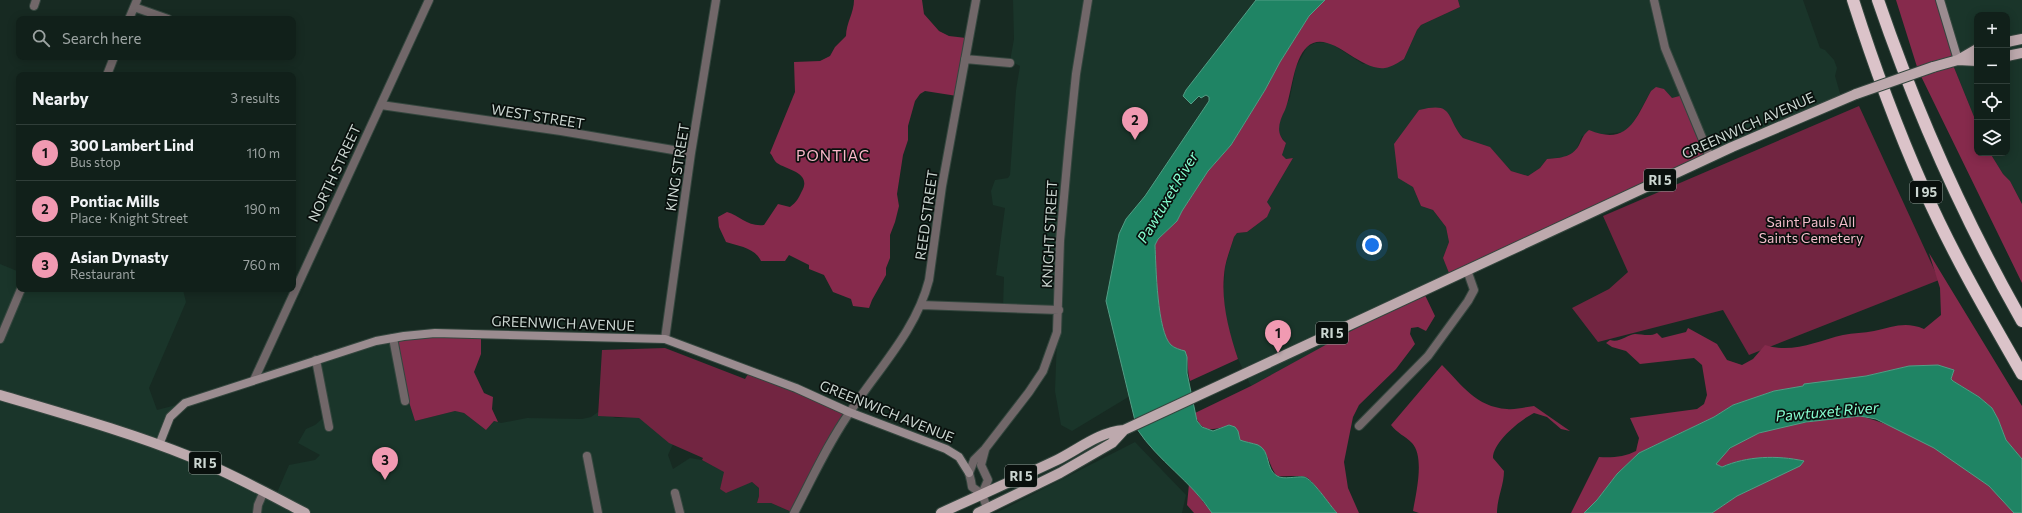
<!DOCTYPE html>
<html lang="en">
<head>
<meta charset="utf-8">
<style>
  :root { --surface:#11201a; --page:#1e2d27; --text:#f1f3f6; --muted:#9ca3a2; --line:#303e39; --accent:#f19ab2 }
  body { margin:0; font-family:Commissioner,sans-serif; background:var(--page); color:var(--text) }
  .controls { position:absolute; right:12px; top:12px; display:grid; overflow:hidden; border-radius:8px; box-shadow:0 2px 10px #0003 }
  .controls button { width:36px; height:36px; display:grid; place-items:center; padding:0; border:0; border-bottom:1px solid var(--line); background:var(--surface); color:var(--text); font:20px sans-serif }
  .you { position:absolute; left:1372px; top:245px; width:14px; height:14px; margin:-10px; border:3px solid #fff; border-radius:50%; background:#1a73e8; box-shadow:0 0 0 6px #1a73e833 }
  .badge { display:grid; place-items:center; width:26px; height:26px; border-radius:50%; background:var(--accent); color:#111; font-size:13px; font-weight:700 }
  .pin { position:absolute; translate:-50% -33px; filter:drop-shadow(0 1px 2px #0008) }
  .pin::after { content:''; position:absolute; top:21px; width:14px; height:12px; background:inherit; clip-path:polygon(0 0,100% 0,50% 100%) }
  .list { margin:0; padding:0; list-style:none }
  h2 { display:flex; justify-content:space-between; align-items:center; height:52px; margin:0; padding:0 16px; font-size:17px }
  h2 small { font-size:13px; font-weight:400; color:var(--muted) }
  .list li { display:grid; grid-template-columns:26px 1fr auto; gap:12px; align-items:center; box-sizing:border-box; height:56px; padding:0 16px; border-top:1px solid var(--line) }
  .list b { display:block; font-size:15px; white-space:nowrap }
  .list p { margin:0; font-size:13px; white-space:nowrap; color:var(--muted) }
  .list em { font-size:13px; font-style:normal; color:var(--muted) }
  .icon { flex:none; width:22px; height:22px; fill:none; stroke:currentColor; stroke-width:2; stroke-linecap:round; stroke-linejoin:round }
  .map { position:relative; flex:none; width:2022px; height:513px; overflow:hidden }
  .search { position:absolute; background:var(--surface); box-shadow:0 2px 10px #0003; left:16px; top:16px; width:280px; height:44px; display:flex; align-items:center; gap:10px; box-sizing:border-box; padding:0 14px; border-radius:8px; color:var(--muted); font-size:15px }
  .panel { position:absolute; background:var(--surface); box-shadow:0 2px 10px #0003; left:16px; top:72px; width:280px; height:220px; border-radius:8px }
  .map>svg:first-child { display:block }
  .built { fill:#1a352a }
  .green { fill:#722541 }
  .forest { fill:#862a4c }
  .water { fill:#1f8464; stroke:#539d85 }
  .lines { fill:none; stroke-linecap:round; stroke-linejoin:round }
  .street-casing { stroke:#34463e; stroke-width:10 }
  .secondary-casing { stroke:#34463e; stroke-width:10 }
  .primary-casing { stroke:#34463e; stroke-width:12 }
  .highway-casing { stroke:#34463e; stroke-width:14 }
  .street { stroke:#716769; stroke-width:8 }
  .secondary { stroke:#9b8c90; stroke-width:8 }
  .primary { stroke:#bda9ad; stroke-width:10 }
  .highway { stroke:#dbc3c9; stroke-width:12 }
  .primary-bridge-casing { stroke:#34463e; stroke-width:12; stroke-linecap:butt }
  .primary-bridge { stroke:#bda9ad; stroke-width:10 }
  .labels { text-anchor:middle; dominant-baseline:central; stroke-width:3.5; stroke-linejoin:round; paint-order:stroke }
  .shield { fill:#09100d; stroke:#919b96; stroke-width:1 }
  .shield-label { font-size:13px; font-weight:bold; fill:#cbd6d1 }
  .street-label { font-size:14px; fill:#cbd6d1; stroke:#09100d }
  .park-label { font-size:14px; fill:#f1bcca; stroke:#09100d }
  .neighbourhood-label { font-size:15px; letter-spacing:1px; fill:#fab8c9; stroke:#09100d }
  .water-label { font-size:15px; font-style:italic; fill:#86fed0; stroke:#09100d }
</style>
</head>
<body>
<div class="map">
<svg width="2022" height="513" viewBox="0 0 2022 513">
  <rect width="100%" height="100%" fill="#172a22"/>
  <path class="built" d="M 1013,0 L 1256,0 L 1186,90 L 1199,96 L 1206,95 L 1209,96 L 1209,101 L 1144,196 L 1126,219 L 1119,234 L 1106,301 L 1130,396 L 1072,431 L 1061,425 L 1055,391 L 1058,311 L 1003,307 L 1004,277 L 996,275 L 1005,208 L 993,205 L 991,191 L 995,180 L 1008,178 L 1010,175 L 1016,90 L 1020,66 L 1010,61 L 1014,39 Z
    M 1458,0 L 1803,0 L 1820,48 L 1825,50 L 1834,60 L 1837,68 L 1835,76 L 1841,97 L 1712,157 L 1664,89 L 1651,91 L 1631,127 L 1624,132 L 1582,136 L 1576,151 L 1565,157 L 1547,159 L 1540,168 L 1528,176 L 1511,171 L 1489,147 L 1463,138 L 1460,134 L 1419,110 L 1412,121 L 1413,187 L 1421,206 L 1433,210 L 1446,227 L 1449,242 L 1443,258 L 1451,277 L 1251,386 L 1238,359 L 1226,322 L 1223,300 L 1225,267 L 1234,237 L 1237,233 L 1247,232 L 1267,217 L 1267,202 L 1293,158 L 1286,159 L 1282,155 L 1286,143 L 1278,133 L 1279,123 L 1290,97 L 1296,67 L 1307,47 L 1315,43 L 1329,42 L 1363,64 L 1404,59 L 1417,30 L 1421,25 L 1460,7 Z
    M 1940,0 L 2022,0 L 2022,204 L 2010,181 L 2003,174 L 1990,153 L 2007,153 L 2007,15 L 1977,15 L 1977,124 L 1953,65 Z
    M 0,264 L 17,271 L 19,266 L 19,289 L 183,290 L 186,302 L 149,388 L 157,410 L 180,404 L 161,440 L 276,495 L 289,465 L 315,460 L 320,455 L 298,443 L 306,429 L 315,425 L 330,412 L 320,359 L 397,337 L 403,383 L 415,421 L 455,411 L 464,413 L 486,430 L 494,421 L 501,423 L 527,418 L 582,419 L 591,417 L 598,412 L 616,418 L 639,417 L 673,444 L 668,455 L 673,469 L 690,458 L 702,460 L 725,472 L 720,489 L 752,482 L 759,488 L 759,496 L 757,503 L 771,503 L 794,513 L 0,513 Z
    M 1135,442 L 1186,495 L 1182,513 L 996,513 Z"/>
  <path class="green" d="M 1859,106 L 1939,280 L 1749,355 L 1723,310 L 1598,342 L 1572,308 L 1609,289 L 1628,272 L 1603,216 Z
    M 665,348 L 745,379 L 750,371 L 848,412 L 794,513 L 771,503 L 757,503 L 759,496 L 759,488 L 752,482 L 726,493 L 720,489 L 724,472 L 702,460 L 703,458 L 669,443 L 639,418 L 598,416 L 602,350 Z"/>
  <path class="forest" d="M 854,0 L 922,0 L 924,14 L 939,31 L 949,36 L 966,38 L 957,96 L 925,91 L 920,94 L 915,101 L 908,126 L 908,140 L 903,155 L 897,194 L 899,206 L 895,222 L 890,235 L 890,258 L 886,268 L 886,275 L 872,300 L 869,308 L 853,306 L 851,299 L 833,292 L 824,275 L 809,269 L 809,265 L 789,255 L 785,261 L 761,261 C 755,248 739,246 726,242 L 719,227 L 718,217 L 727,212 C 740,216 748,227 764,225 L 778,204 L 790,207 C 797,202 799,197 803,189 C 810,172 787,170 777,163 C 774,161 773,156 770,153 L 795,92 L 794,62 L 820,61 L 830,56 L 835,47 L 846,36 C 846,23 854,13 854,0 Z
    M 1325,0 L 1458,0 L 1460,7 L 1421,25 L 1417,30 L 1404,59 C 1399,62 1392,67 1385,68 C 1359,72 1329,27 1307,47 C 1293,60 1292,93 1285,110 C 1279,122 1275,133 1286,143 L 1282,155 L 1286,159 L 1293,158 L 1267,202 L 1271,208 L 1267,217 L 1247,232 L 1237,233 L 1234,237 C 1231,247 1227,257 1225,267 C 1220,299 1228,328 1238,359 L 1190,381 C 1187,371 1189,361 1185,352 C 1181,350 1174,348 1171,345 C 1157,332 1156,266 1155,245 L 1158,239 L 1177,221 L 1182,211 L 1208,171 L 1231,145 L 1265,90 L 1280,62 L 1309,16 Z
    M 1896,0 L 1940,0 L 1958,60 L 1953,65 L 1977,124 L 1977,153 L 1990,153 L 2003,174 L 2010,181 L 2022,204 L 2022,283 L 1918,70 Z
    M 1656,87 L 1664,89 L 1672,98 L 1687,94 L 1709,156 L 1451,278 L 1443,258 L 1449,242 L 1446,227 L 1433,210 L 1421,206 L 1413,187 L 1398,178 L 1394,144 L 1419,110 C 1455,101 1445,117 1463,138 L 1490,147 L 1511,171 L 1528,176 L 1540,168 L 1547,159 C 1561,158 1574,157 1580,143 C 1583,137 1584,134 1589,130 C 1628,146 1635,120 1651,91 Z
    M 1929,253 L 2022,406 L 2022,459 L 2006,440 L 1998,419 L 1992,408 L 1979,397 L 1953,381 L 1951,379 L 1954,370 L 1909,366 L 1866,376 L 1774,391 L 1733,405 L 1714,417 L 1639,453 L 1617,474 L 1597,500 L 1584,513 L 1571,513 L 1599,457 C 1611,458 1625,457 1636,451 L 1639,438 L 1630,418 L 1697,409 L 1704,404 L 1707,395 L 1702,365 L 1694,358 L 1640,364 L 1626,351 L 1612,347 L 1606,343 L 1610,340 C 1620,343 1626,335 1635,334 C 1642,334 1650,337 1657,333 L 1662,338 L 1686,332 L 1688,328 L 1717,344 L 1727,360 L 1742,365 L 1753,359 L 1765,345 C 1792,354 1817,341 1843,335 C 1853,333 1864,333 1874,331 C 1893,327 1905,321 1924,329 L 1941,315 L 1940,288 Z
    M 1424,293 L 1435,316 L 1426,331 L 1418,327 L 1411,328 L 1410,334 L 1415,344 L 1396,369 L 1359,405 L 1353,417 L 1344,462 L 1348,488 L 1359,513 L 1337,513 C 1330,506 1312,479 1306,477 C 1299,475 1285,477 1277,476 C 1269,467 1269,452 1259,446 C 1253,443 1246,442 1240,440 L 1238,431 L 1229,425 C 1212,431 1200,433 1195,413 L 1251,386 L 1411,298 Z
    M 403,336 L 481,337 L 481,354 L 474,372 L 484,393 L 493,397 L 492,409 L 498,422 L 494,421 L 486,430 L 464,413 L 455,411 L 415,421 L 403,383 L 397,337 Z
    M 1442,365 C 1462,385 1476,407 1507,409 C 1515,410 1525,407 1534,406 L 1570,431 L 1561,429 L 1547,417 L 1534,413 C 1520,420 1493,442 1493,458 L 1504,471 C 1504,485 1497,498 1497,513 L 1419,513 L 1413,511 C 1416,493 1425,457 1412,443 C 1405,436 1397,433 1391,425 Z
    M 1860,416 C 1902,426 1956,458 1989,486 C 1998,493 2006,504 2014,513 L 1712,513 L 1737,496 L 1803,461 C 1777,455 1747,456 1722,467 L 1716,464 C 1721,459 1725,452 1731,448 C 1764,423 1820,421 1860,416 Z
    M 1189,484 L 1212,513 L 1194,513 L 1187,505 Z"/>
  <path class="water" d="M 1256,0 L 1325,0 L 1309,16 L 1280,62 L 1265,90 L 1231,145 L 1208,171 L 1182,211 L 1177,221 L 1158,239 L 1155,245 C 1156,266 1157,332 1171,345 C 1174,348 1181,350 1185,351 L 1187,357 L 1187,373 L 1197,421 L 1202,427 L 1213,431 L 1229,425 L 1235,427 L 1238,431 L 1240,440 C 1245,442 1252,443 1258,445 C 1271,451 1265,469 1277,476 C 1284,480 1296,476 1304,477 C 1312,478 1330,506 1337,513 L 1212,513 C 1191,481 1158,461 1137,429 L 1106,301 L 1119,234 L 1126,219 L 1145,196 L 1209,101 L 1209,97 L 1206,95 L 1201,98 L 1199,96 L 1191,104 L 1183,96 L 1186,90 Z
    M 1938,365 L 1954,370 L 1951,379 L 1953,381 L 1979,397 L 1992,408 L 1998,419 L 2006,440 L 2022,459 L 2022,513 L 2014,513 L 1989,486 L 1934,448 L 1876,419 L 1860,416 L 1806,422 L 1759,433 L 1730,448 L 1716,464 L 1722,467 C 1747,456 1777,455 1804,461 L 1800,466 L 1737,496 L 1712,513 L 1584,513 L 1597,500 L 1617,474 L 1639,453 L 1714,417 L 1733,405 L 1774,391 L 1803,386 L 1804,384 L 1866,376 L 1909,366 Z"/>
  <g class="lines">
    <g class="street-casing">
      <path id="street" d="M 1654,0 L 1665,48 L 1710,157
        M 34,6 L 36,0
        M 134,7 L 168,19
        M 129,19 L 137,0
        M 965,59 L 1010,63
        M 107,75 L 114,57
        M 381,105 L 561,131 L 691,153
        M 921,305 L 1059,310
        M 393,338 L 405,401
        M 0,339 L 21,289
        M 665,339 L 691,153 L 716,0
        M 316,360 L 329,427
        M 254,380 L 429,0
        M 1359,426 L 1428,356 L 1468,301 L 1474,290 L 1467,270
        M 587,456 L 598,513
        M 675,493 L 680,513
        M 982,494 L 988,480 L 981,465 L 985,450
        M 987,508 L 982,494 L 972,487 L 971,481 L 969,473 L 974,460 L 985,449 L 1029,392 L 1043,371 L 1057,332 L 1060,241 L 1069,142 L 1076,74 L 1088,0
        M 257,513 L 258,505 L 264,491
        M 794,513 C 812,479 828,443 850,412 C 878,369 916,331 929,280 L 942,186 L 976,0"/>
    </g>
    <g class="secondary-casing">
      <path id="secondary" d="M 1940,0 L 1958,60
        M 159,445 L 170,417 L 185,403 L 376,341 L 404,336 L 435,333 L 665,339 L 796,388 L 849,412 L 946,449 L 959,457 L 969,473"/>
    </g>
    <g class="primary-casing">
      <path id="primary" d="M 2007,42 L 2022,39
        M 2007,56 L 2022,53
        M 1958,60 L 1977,61
        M 1933,67 L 1958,60 L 1977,49
        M 0,395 C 64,414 129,432 191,457 C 230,473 267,493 305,513
        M 941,513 C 980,495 1019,478 1057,460 C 1079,449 1099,432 1124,430 L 1732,147 L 1856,94
        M 978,513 L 1060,473 L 1112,443 L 1124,430"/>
    </g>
    <g class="highway-casing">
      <path id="highway" d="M 1853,0 C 1873,63 1896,126 1923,187 C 1951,251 1987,313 2022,374
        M 1878,0 C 1916,111 1964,219 2022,321"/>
    </g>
    <use href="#street" class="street"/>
    <use href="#secondary" class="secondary"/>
    <use href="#primary" class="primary"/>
    <use href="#highway" class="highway"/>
    <g class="primary-bridge-casing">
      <path id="primary-bridge" d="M 1856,94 L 1933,67"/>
    </g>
    <use href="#primary-bridge" class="primary-bridge"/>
  </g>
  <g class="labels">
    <g class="shield">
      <rect x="1644" y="169" width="32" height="22" rx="3"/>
      <rect x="1910" y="181" width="32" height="22" rx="3"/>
      <rect x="1316" y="322" width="32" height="22" rx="3"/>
      <rect x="189" y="452" width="32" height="22" rx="3"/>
      <rect x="1005" y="465" width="32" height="22" rx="3"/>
    </g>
    <g class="shield-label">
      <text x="1660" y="180">RI 5</text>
      <text x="1926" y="192">I 95</text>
      <text x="1332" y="333">RI 5</text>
      <text x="205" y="463">RI 5</text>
      <text x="1021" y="476">RI 5</text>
    </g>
    <g class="street-label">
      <text transform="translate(538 116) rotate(9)">WEST STREET</text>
      <text transform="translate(1748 125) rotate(-24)">GREENWICH AVENUE</text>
      <text transform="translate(677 167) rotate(-81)">KING STREET</text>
      <text transform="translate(334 173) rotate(-65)">NORTH STREET</text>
      <text transform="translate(926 215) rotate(-82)">REED STREET</text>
      <text transform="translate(1049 234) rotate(-87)">KNIGHT STREET</text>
      <text transform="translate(563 323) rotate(2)">GREENWICH AVENUE</text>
      <text transform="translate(887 411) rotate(22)">GREENWICH AVENUE</text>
    </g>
    <g class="park-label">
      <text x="1811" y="221">Saint Pauls All<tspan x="1811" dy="16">Saints Cemetery</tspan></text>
    </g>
    <g class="neighbourhood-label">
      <text x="833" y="155">PONTIAC</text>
    </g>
    <g class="water-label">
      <text transform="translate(1167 197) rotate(-59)">Pawtuxet River</text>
      <text transform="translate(1827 411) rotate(-5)">Pawtuxet River</text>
    </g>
  </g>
</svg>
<div class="controls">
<button>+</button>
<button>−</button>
<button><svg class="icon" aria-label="locate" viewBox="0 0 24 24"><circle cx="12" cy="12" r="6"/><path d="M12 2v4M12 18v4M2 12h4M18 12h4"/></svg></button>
<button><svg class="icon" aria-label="layers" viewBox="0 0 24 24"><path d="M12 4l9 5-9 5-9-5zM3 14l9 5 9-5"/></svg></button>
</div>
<div class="you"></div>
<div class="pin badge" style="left:1278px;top:353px">1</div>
<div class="pin badge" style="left:1135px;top:140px">2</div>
<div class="pin badge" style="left:385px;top:480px">3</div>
<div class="search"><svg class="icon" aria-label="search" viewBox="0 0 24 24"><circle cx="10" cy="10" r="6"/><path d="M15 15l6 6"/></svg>Search here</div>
<section class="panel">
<h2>Nearby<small>3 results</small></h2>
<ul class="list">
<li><span class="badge">1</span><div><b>300 Lambert Lind</b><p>Bus stop</p></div><em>110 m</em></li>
<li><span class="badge">2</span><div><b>Pontiac Mills</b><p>Place · Knight Street</p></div><em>190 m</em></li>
<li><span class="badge">3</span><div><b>Asian Dynasty</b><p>Restaurant</p></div><em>760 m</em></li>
</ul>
</section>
</div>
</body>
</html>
